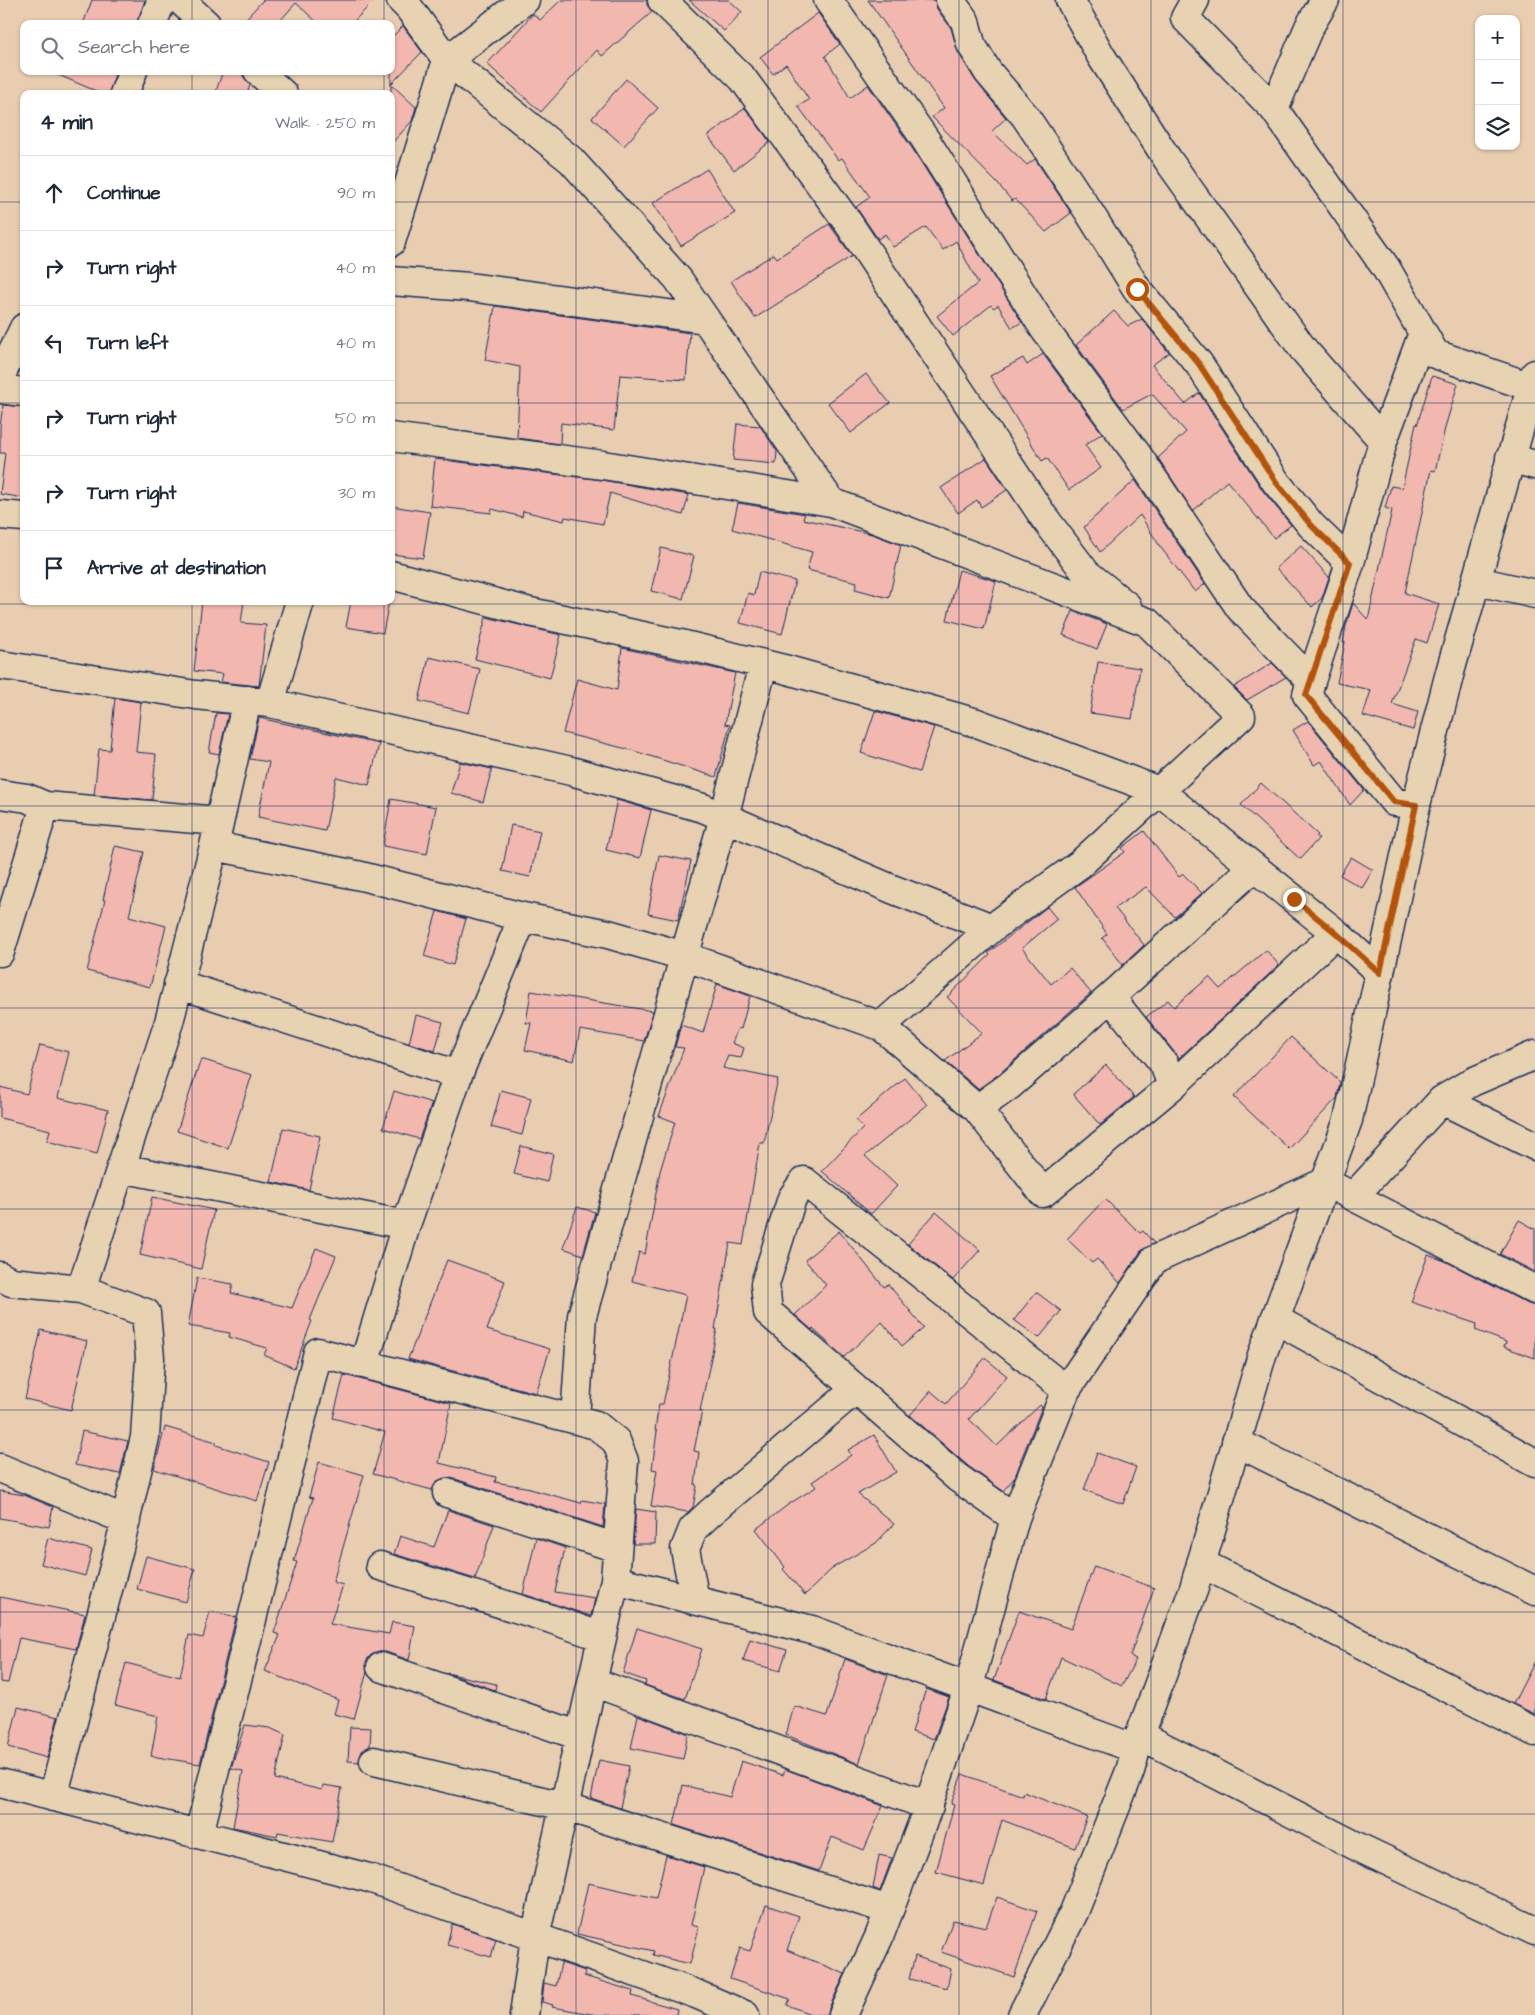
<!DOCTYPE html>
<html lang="en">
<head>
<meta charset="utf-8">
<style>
  :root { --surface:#fff; --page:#f2f2f3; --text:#1f2937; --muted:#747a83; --line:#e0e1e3 }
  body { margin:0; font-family:"Architects Daughter",sans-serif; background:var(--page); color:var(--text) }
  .controls { position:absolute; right:15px; top:15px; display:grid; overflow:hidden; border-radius:10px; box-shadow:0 1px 4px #0004 }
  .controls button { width:45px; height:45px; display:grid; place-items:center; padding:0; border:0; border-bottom:1px solid var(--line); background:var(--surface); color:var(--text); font:25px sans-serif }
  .stop { position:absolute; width:15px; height:15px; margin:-11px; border:4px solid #b45309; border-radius:50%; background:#fff }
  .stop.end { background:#b45309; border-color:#fff; box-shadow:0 1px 5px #0008 }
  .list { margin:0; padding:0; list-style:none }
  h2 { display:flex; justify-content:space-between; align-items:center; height:65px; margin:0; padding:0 20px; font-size:21px }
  h2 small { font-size:16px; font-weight:400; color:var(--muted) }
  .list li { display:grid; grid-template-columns:32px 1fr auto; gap:15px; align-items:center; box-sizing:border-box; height:75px; padding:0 20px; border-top:1px solid var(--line) }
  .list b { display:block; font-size:19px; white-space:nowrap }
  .list em { font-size:16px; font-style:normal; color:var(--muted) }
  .icon { flex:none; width:28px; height:28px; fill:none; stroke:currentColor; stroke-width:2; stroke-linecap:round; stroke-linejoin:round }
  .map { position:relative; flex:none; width:1535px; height:2015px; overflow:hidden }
  .search { position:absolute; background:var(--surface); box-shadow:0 1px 4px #0004; left:20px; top:20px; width:375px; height:55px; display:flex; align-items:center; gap:12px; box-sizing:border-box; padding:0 18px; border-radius:10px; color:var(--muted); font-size:19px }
  .panel { position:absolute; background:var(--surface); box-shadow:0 1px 4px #0004; left:20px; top:90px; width:375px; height:515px; border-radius:10px }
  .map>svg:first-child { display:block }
  .building { fill:#f2b7af; stroke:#1b2f5e }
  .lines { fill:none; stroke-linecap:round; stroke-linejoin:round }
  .street-casing { stroke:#1b2f5e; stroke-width:31 }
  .secondary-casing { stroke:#1b2f5e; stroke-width:31 }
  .street { stroke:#e7d3b1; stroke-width:28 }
  .secondary { stroke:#e7d3b1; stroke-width:28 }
  .route { stroke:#b45309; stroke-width:6 }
  .grid { fill:none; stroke:#1b2f5e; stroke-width:1; stroke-opacity:0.55 }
</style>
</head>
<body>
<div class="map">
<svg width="1535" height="2015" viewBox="0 0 1535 2015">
  <rect width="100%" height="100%" fill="#e9cdb1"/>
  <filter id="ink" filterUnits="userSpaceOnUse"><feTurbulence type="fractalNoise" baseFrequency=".02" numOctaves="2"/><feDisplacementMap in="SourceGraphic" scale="10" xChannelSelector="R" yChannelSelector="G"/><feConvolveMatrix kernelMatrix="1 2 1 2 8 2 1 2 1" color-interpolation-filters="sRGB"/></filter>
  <g filter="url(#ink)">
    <path class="building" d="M 92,0 L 145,0 L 137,24 L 83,24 Z
      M 263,0 L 375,0 L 351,24 L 319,24 L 296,3 L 277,24 L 241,24 Z
      M 561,0 L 647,0 L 647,5 L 652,12 L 602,56 L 597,50 L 541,112 L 487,64 L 533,14 L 540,20 Z
      M 689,0 L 729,0 L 742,12 L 724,31 Z
      M 868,0 L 935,0 L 937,9 L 951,28 L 958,52 L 975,80 L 1006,118 L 992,131 L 1027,165 L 1035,159 L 1071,213 L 1046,232 L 1015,199 L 1012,201 L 997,183 L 932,117 L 944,108 Z
      M 818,13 L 840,44 L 825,56 L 850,98 L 868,85 L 912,148 L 1022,322 L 1012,328 L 998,305 L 994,308 L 991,305 L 953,336 L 937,316 L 978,283 L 956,241 L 943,250 L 926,227 L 893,247 L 885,234 L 878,239 L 856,207 L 870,197 L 842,158 L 838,160 L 798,106 L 809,100 L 786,64 L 773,74 L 760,57 Z
      M 403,26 L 422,52 L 391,84 L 416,107 L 412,121 L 391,144 L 391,38 Z
      M 49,71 L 116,71 L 109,94 L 103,94 Z
      M 223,71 L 243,71 L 243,76 L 250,85 L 247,94 L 215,94 Z
      M 626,79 L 658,108 L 624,146 L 592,118 Z
      M 745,108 L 770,142 L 734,170 L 708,136 Z
      M 707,169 L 735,213 L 681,246 L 653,203 Z
      M 829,224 L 852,256 L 755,318 L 731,281 L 774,254 L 777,258 Z
      M 495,306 L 690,333 L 686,380 L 620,375 L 614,430 L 561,423 L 560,444 L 517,438 L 520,367 L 485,360 Z
      M 1114,311 L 1128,326 L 1142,319 L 1169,353 L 1152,365 L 1185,404 L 1199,393 L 1263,491 L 1291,525 L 1274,538 L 1227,481 L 1193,511 L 1158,458 L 1186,432 L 1152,394 L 1123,409 L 1076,345 Z
      M 1043,354 L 1102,433 L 1085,445 L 1101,468 L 1069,490 L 1047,458 L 1042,461 L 990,376 L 1023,358 L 1027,365 Z
      M 866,374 L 890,403 L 851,433 L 828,403 Z
      M 1432,376 L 1458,384 L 1446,424 L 1435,471 L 1431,470 L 1405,593 L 1439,604 L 1427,643 L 1416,639 L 1392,704 L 1418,712 L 1413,730 L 1363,716 L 1371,690 L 1337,683 L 1345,642 L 1343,643 L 1346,626 L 1353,603 L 1368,620 L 1392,510 L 1385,508 L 1391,486 L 1402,488 L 1416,424 L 1417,425 Z
      M 3,405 L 24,407 L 24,498 L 0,494 L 5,453 L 0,453 L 0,426 Z
      M 737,424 L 760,426 L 777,451 L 776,464 L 733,460 Z
      M 986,458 L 1007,490 L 981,507 L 977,500 L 958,513 L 941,488 Z
      M 435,459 L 601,480 L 689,495 L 683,515 L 610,493 L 603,524 L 565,517 L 564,521 L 523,511 L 522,517 L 492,509 L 491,513 L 430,506 Z
      M 1135,480 L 1205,584 L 1195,592 L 1161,548 L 1140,515 L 1100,552 L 1084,527 Z
      M 738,503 L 805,514 L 803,519 L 872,534 L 901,545 L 889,598 L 855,589 L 857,582 L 807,570 L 812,552 L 732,529 Z
      M 391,506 L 430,512 L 423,558 L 391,554 Z
      M 1301,546 L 1329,577 L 1322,598 L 1312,607 L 1276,568 Z
      M 661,548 L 694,556 L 683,599 L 651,591 Z
      M 959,570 L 996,581 L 984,629 L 947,620 Z
      M 759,572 L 795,581 L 782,634 L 740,623 L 748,593 L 754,595 Z
      M 202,601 L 244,601 L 241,623 L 266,625 L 259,686 L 221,682 L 223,674 L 194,671 Z
      M 351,601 L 389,601 L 383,633 L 346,627 Z
      M 1073,611 L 1107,624 L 1097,649 L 1063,635 Z
      M 486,617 L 561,635 L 550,678 L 475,659 Z
      M 622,648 L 735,673 L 725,724 L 730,725 L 716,777 L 631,750 L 563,733 L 577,679 L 617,690 Z
      M 429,657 L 480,669 L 469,713 L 419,701 Z
      M 1098,662 L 1140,668 L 1132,719 L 1090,713 Z
      M 1272,663 L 1286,677 L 1247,700 L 1234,687 Z
      M 115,698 L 141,702 L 136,752 L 156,754 L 152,800 L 94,795 L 99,749 L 110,750 Z
      M 875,711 L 934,727 L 919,772 L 861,753 Z
      M 216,713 L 228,714 L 219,754 L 209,752 Z
      M 259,718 L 379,744 L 369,785 L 336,777 L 325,831 L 258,817 L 269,762 L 250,759 Z
      M 1308,721 L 1364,790 L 1350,805 L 1321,761 L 1314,765 L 1293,730 Z
      M 460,762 L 492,769 L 483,802 L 451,793 Z
      M 1261,783 L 1318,835 L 1316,837 L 1319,838 L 1300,859 L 1241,805 Z
      M 391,799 L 436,807 L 427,854 L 383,846 Z
      M 617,800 L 651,810 L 640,858 L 606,850 Z
      M 511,825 L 540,831 L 530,877 L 502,871 Z
      M 1144,831 L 1179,877 L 1183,874 L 1202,893 L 1175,917 L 1146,887 L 1115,908 L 1144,945 L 1123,965 L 1102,938 L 1107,934 L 1075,887 L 1125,852 L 1122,848 Z
      M 115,846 L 144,852 L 129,916 L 166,926 L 150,987 L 87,971 L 105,900 L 103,900 Z
      M 659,855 L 691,861 L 678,920 L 648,914 Z
      M 1351,857 L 1373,870 L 1362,888 L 1340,875 Z
      M 1047,907 L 1057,919 L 1022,948 L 1051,984 L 1070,968 L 1091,993 L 999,1074 L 978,1089 L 945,1061 L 982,1033 L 947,997 L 990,955 L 988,953 Z
      M 437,911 L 466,919 L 453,965 L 424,956 Z
      M 1266,950 L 1279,965 L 1179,1058 L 1146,1017 L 1168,1000 L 1174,1007 L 1209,977 L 1220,989 Z
      M 717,984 L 750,996 L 741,1029 L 738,1028 L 732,1043 L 744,1048 L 741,1058 L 728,1056 L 723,1068 L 778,1079 L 764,1143 L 760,1143 L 743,1245 L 730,1243 L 715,1329 L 717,1329 L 700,1411 L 702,1411 L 694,1451 L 699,1452 L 695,1485 L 697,1486 L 693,1507 L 688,1512 L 651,1506 L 657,1470 L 652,1469 L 657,1431 L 655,1430 L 659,1404 L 663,1404 L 686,1295 L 632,1281 L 639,1252 L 645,1254 L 660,1171 L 675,1122 L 659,1116 L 684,1048 L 675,1047 L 681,1025 L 703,1033 Z
      M 531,991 L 653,1011 L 644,1041 L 580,1030 L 574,1061 L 525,1050 L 531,1023 L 526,1023 Z
      M 416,1015 L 443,1022 L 435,1051 L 409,1043 Z
      M 1291,1037 L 1340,1082 L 1337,1098 L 1289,1149 L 1234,1097 Z
      M 40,1045 L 69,1052 L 58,1098 L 108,1110 L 97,1154 L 47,1141 L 50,1130 L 0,1118 L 0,1087 L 27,1094 Z
      M 201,1059 L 252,1075 L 228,1148 L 177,1131 Z
      M 1106,1065 L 1134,1097 L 1100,1125 L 1073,1094 Z
      M 905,1078 L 927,1105 L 865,1156 L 897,1186 L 871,1214 L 822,1171 L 863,1128 L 856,1120 Z
      M 501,1090 L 531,1098 L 522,1135 L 491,1127 Z
      M 394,1091 L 432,1103 L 419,1139 L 383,1128 Z
      M 283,1128 L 320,1136 L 309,1190 L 271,1182 Z
      M 521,1146 L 553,1154 L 547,1182 L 514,1174 Z
      M 152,1197 L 214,1210 L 201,1269 L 140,1255 Z
      M 1105,1199 L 1140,1233 L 1143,1231 L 1154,1243 L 1141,1251 L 1120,1283 L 1097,1259 L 1092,1263 L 1067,1239 Z
      M 577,1207 L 595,1212 L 583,1255 L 563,1248 Z
      M 936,1212 L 980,1250 L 953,1280 L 908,1244 Z
      M 1519,1220 L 1535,1229 L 1535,1272 L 1500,1254 Z
      M 839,1231 L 884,1287 L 888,1284 L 924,1328 L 902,1346 L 882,1322 L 844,1357 L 813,1329 L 812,1330 L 795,1315 L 826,1285 L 805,1260 Z
      M 316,1248 L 336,1256 L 310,1320 L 312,1321 L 294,1368 L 264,1355 L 267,1348 L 229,1337 L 230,1333 L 188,1326 L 197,1278 L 233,1284 L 231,1293 L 292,1308 Z
      M 1428,1255 L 1445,1261 L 1528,1304 L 1535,1306 L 1535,1358 L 1504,1347 L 1506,1342 L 1475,1330 L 1477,1324 L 1411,1302 Z
      M 447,1260 L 505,1281 L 487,1330 L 550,1349 L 536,1393 L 408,1359 Z
      M 1036,1292 L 1061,1311 L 1039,1338 L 1014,1320 Z
      M 41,1330 L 87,1341 L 71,1410 L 25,1399 Z
      M 985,1358 L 1007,1376 L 969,1419 L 997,1446 L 1040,1405 L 1042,1407 L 1022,1457 L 1020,1460 L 1021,1461 L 1015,1477 L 1003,1491 L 968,1466 L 910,1415 L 931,1391 L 946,1404 Z
      M 344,1375 L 451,1403 L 439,1463 L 496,1477 L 495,1482 L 531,1488 L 530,1489 L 581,1503 L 582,1500 L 605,1504 L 603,1527 L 452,1478 L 444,1478 L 437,1481 L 432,1490 L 373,1474 L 385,1432 L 333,1418 Z
      M 165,1427 L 216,1442 L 216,1445 L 269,1462 L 257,1501 L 154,1469 Z
      M 82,1431 L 128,1441 L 120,1474 L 75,1465 Z
      M 874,1435 L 896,1472 L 858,1494 L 894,1524 L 876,1543 L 834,1567 L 805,1595 L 783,1569 L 785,1567 L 756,1529 L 789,1504 L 816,1487 L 812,1482 L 851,1455 L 848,1450 Z
      M 1097,1453 L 1136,1467 L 1123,1504 L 1084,1490 Z
      M 319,1462 L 364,1475 L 333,1582 L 343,1585 L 330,1624 L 389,1634 L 392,1622 L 415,1626 L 409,1660 L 386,1652 L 379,1652 L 371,1655 L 366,1661 L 367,1672 L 354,1719 L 334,1714 L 338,1700 L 265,1671 L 280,1635 L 274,1633 L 297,1562 L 294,1561 L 313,1498 L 309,1497 Z
      M 0,1491 L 24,1495 L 53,1507 L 49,1527 L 0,1518 Z
      M 636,1509 L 656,1512 L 655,1544 L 633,1544 Z
      M 448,1510 L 494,1525 L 475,1579 L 394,1554 L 400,1536 L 434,1547 Z
      M 48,1538 L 92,1550 L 85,1576 L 41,1564 Z
      M 536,1538 L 565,1548 L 555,1592 L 595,1598 L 591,1616 L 523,1594 Z
      M 146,1556 L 195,1569 L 186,1602 L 137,1589 Z
      M 1094,1566 L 1154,1588 L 1130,1656 L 1136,1659 L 1122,1686 L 1061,1657 L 1046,1699 L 994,1680 L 1019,1611 L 1071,1629 Z
      M 0,1597 L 85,1614 L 76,1649 L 19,1638 L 8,1683 L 0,1682 Z
      M 210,1611 L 236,1617 L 200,1764 L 151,1756 L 158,1716 L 115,1705 L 126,1663 L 180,1677 L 189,1635 L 203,1638 Z
      M 637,1628 L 702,1649 L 685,1699 L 645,1685 L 646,1681 L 623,1673 Z
      M 750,1639 L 787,1650 L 780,1671 L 743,1661 Z
      M 845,1659 L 888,1675 L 859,1764 L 786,1735 L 794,1706 L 827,1716 Z
      M 1535,1661 L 1535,1714 L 1513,1704 Z
      M 447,1673 L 496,1684 L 495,1690 Z
      M 926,1689 L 949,1697 L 934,1739 L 912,1732 Z
      M 18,1707 L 58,1717 L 47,1758 L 8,1747 Z
      M 638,1715 L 688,1734 L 683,1759 L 631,1748 Z
      M 245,1725 L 270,1728 L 285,1735 L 275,1779 L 322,1790 L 323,1785 L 342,1788 L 332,1842 L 278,1832 L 277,1836 L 233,1827 L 243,1771 L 231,1768 Z
      M 350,1727 L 371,1728 L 370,1746 L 362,1751 L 359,1762 L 348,1761 Z
      M 599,1760 L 629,1766 L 620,1808 L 591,1798 Z
      M 741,1761 L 783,1775 L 785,1769 L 883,1806 L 864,1850 L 832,1837 L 819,1871 L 674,1825 L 683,1785 L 730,1797 Z
      M 962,1774 L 1023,1796 L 1024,1792 L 1087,1817 L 1075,1848 L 1002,1820 L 984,1885 L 936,1872 L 954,1805 L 951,1804 Z
      M 666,1855 L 704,1867 L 691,1925 L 699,1927 L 690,1964 L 653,1955 L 654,1951 L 577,1934 L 588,1883 L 656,1898 Z
      M 879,1855 L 892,1858 L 880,1891 L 873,1888 Z
      M 997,1897 L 1037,1911 L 1014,1977 L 941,1952 L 953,1920 L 986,1927 Z
      M 766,1905 L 799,1916 L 787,1950 L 845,1974 L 829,2008 L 828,2015 L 813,2015 L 787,2005 L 790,1999 L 730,1979 L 740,1948 L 750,1951 Z
      M 452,1924 L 496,1939 L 491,1957 L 447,1945 Z
      M 915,1956 L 951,1969 L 947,1988 L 909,1979 Z
      M 561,1963 L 585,1971 L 584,1976 L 633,1991 L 632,1996 L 677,2009 L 676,2015 L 597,2015 L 552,2007 L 553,2005 L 542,2002 L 544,1983 L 556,1986 Z"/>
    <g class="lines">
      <g class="street-casing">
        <path id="street" d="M 180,0 L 206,24
          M 662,0 L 743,79 L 849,224 L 1043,516 L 1086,573 L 1127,606
          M 828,0 L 925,139 L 1045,330 L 1136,453 L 1240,608 L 1311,681 L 1350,563 L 1383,441
          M 950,0 L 965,21 L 971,44 L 988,72 L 1025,116 L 1089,212 L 1137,289 L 1199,364 L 1276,482 L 1311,525 L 1350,563
          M 1070,0 L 1101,56 L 1168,160 L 1303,349 L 1383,441 L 1423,333
          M 1195,0 L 1185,18 L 1274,109
          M 1325,0 L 1309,27 L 1274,109 L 1386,268 L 1435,354 L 1531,387
          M 152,24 L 162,0
          M 258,71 L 283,94
          M 124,94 L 133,71
          M 391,242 L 447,60 L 409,8 L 401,0
          M 391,281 L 469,287 L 705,319
          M 0,377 L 24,328
          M 0,389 L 24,392
          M 391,437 L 603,465 L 831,502 L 678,279 L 571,160 L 447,60 L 525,0
          M 1510,458 L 1535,465
          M 0,515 L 24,517
          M 391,575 L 530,612 L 685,645 L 784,669 L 977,723 L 1159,791 L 1336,933 L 1380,973
          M 1477,581 L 1535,594
          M 0,665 L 196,695 L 270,703 L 300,601
          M 1311,681 L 1307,695 L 1394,802 L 1416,805
          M 247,700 L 214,846 L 361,876 L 523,917 L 608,934 L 684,956 L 881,1026 L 992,928
          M 270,703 L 571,771 L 703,808 L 892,889 L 992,928 L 1080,864 L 1241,716 L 1147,622 L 831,502
          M 0,794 L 27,798 L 45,806 L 219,821
          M 0,952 L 45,806
          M 178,984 L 458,1075
          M 1111,998 L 1164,1064 L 1172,1086
          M 881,1026 L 977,1109 L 1043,1193 L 1172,1086 L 1336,933
          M 1442,1100 L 1535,1146
          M 977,1109 L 1009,1086 L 1085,1020 L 1254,867
          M 121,1168 L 406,1225
          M 1354,1196 L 1442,1100 L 1472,1082 L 1535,1055
          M 0,1276 L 11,1282 L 81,1289
          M 1275,1319 L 1535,1463
          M 364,1364 L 406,1225 L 458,1075 L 523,917
          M 575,1419 L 582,1316 L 724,817 L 763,665
          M 1236,1442 L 1535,1591
          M 0,1468 L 126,1520
          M 447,1493 L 617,1548
          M 1015,1518 L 958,1478 L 768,1312 L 765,1284 L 792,1198 L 804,1181 L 1066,1390
          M 1201,1563 L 1535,1732
          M 380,1566 L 551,1619 L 602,1637
          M 615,1580 L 812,1630 L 1136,1749
          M 695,1600 L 685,1549 L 693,1529 L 710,1513 L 856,1389
          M 381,1667 L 580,1736
          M 593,1682 L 929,1806
          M 1140,1735 L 1360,1848 L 1535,1931
          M 374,1761 L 564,1806 L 889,1910
          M 0,1783 L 369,1878 L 696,1994 L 745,2015
          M 53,1797 L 119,1548 L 145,1437 L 150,1358 L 146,1313 L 81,1289 L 169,1022 L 214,846
          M 199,1834 L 318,1352 L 596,1425 L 616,1441 L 624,1461 L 615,1580 L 535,1937 L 524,2015
          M 843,2015 L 879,1937 L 922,1824 L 969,1686 L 1015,1518 L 1066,1390 L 1154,1260 L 1325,1182 L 1535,1290"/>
      </g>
      <g class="secondary-casing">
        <path id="secondary" d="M 1022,2015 L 1074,1912 L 1130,1771 L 1140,1735 L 1194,1588 L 1262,1355 L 1348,1120 L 1416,805 L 1450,672 L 1535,374"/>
      </g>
      <use href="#street" class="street"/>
      <use href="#secondary" class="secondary"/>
    </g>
  </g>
  <g class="lines" filter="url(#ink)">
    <path class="route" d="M 1137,289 L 1199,364 L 1276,482 L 1311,525 L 1350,563 L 1306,695 L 1394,802 L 1416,805 L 1380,973 L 1336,933 L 1294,899"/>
  </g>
  <path class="grid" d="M 192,0 L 192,24M 384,0 L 384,24M 576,0 L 576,2015M 768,0 L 768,2015M 959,0 L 959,2015M 1151,0 L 1151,2015M 1343,0 L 1343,2015M 192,71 L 192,94M 384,71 L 384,94M 0,202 L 24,202M 391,202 L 1535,202M 0,403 L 24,403M 391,403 L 1535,403M 192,601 L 192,2015M 384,601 L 384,2015M 0,604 L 1535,604M 0,806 L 1535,806M 0,1008 L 1535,1008M 0,1209 L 1535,1209M 0,1410 L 1535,1410M 0,1612 L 1535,1612M 0,1814 L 1535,1814"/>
</svg>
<div class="controls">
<button>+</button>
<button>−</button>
<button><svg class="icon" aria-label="layers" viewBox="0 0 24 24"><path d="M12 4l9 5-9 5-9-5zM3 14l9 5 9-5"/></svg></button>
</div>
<div class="stop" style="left:1137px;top:289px"></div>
<div class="stop end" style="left:1294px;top:899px"></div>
<div class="search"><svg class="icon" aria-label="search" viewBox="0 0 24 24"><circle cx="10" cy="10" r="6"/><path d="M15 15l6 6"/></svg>Search here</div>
<section class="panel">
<h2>4 min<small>Walk · 250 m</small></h2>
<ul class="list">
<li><svg class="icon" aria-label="ahead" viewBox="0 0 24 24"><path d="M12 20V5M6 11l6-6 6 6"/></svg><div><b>Continue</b></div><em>90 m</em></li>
<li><svg class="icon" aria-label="right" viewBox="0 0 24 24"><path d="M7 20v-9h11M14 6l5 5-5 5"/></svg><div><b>Turn right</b></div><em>40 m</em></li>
<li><svg class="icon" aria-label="left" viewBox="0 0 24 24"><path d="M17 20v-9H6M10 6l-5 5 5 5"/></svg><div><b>Turn left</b></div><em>40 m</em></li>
<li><svg class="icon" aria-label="right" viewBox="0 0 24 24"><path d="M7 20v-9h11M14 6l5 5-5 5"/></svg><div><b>Turn right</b></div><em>50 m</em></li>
<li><svg class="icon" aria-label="right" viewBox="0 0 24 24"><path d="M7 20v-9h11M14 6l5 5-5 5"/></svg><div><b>Turn right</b></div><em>30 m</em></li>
<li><svg class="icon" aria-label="arrive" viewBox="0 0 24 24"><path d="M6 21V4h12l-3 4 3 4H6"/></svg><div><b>Arrive at destination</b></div></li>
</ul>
</section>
</div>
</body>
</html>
